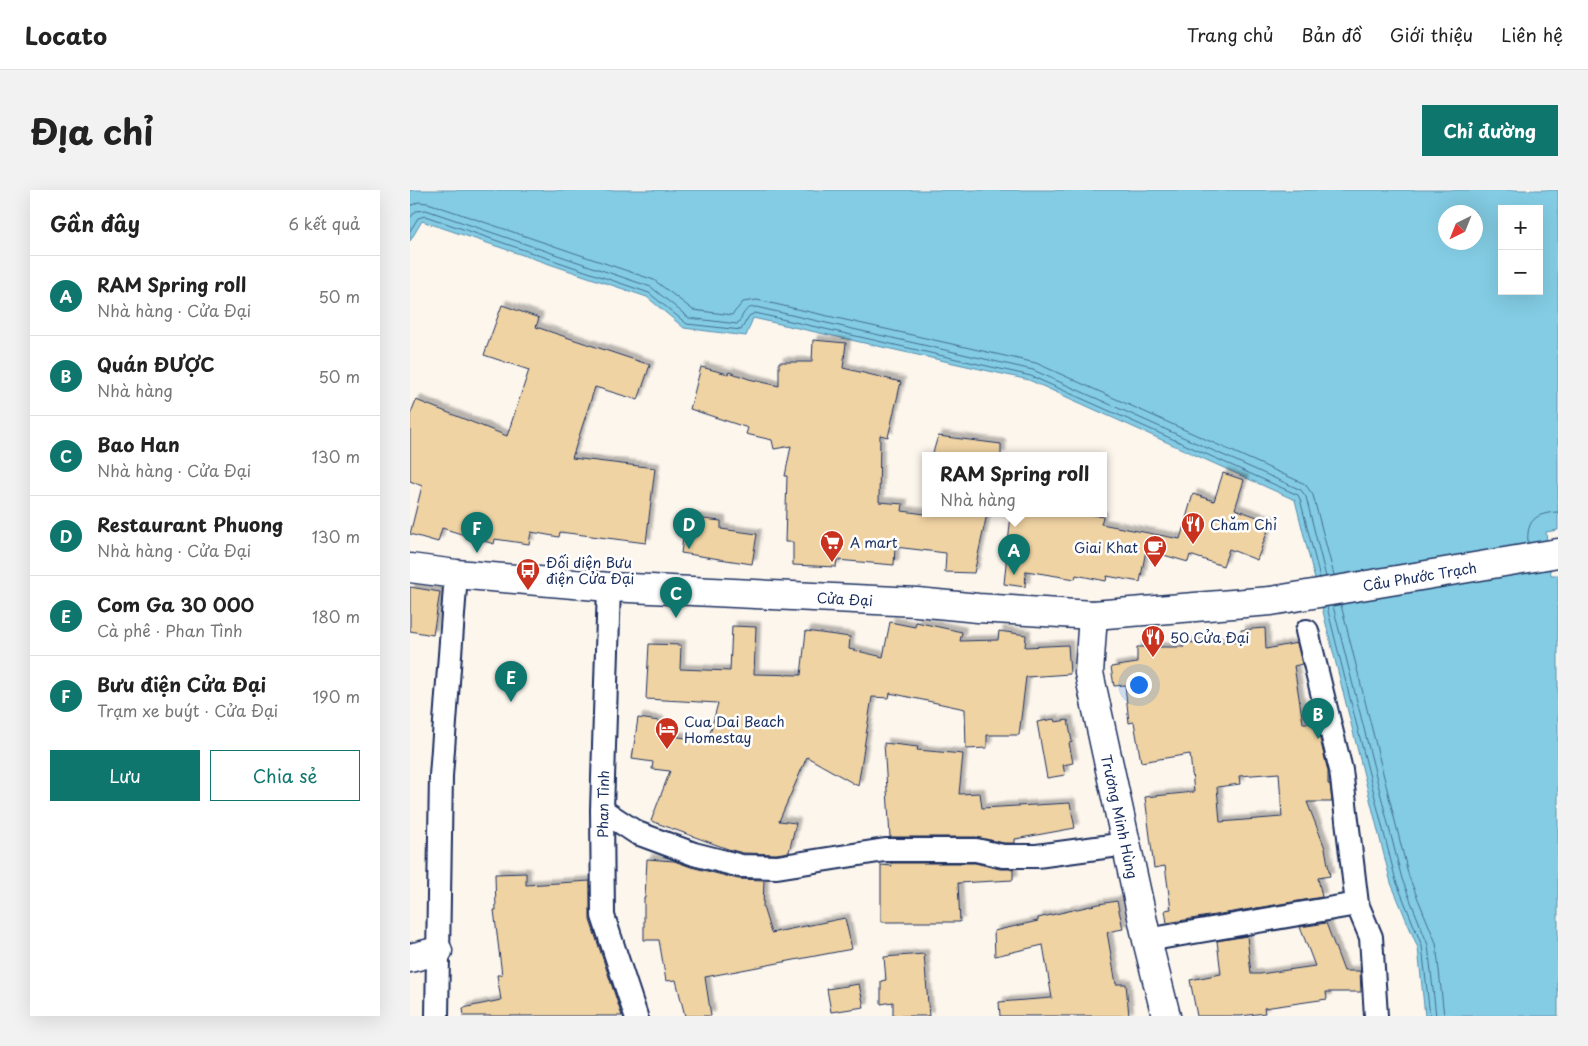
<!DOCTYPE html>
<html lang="vi">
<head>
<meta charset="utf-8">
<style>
  :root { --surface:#fff; --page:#f2f2f2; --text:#222; --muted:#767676; --line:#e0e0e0; --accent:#0f766e }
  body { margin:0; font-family:"Playpen Sans",sans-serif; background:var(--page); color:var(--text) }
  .controls { position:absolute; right:15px; top:15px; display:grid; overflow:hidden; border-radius:0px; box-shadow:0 5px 20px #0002 }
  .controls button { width:45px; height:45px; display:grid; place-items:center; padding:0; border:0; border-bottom:1px solid var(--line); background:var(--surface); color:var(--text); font:25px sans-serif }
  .compass { position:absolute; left:1028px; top:15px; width:45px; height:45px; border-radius:50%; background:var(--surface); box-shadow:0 5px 20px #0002; rotate:223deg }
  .you { position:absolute; left:728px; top:494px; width:18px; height:18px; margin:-12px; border:4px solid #fff; border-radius:50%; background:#1a73e8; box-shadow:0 0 0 8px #1a73e833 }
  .badge { display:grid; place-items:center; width:32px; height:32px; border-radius:50%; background:var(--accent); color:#fff; font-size:16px; font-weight:700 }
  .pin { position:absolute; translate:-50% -41px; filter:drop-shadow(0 1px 2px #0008) }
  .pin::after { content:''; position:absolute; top:26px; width:18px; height:15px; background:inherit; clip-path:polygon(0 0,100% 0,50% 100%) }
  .popup { position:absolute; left:512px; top:262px; width:185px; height:65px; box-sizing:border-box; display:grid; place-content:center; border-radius:0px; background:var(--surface); filter:drop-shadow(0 1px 4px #0005); font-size:16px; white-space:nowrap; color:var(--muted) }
  .popup b { font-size:19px; color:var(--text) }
  .popup::after { content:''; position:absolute; left:50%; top:100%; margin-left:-10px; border:10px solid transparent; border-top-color:var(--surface) }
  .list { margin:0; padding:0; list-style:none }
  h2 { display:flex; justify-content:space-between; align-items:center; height:65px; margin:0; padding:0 20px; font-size:21px }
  h2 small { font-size:16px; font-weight:400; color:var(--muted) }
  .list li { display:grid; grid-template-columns:32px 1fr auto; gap:15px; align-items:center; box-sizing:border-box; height:80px; padding:0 20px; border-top:1px solid var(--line) }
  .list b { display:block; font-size:19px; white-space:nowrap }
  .list p { margin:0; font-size:16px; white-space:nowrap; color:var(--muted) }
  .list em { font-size:16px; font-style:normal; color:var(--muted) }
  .actions { display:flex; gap:10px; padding:15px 20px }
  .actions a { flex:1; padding:11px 0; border:1px solid var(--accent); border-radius:0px; text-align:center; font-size:18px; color:var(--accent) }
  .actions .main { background:var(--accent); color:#fff }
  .map { position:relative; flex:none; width:1148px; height:826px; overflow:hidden; border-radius:0px }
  header { display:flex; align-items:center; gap:30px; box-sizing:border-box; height:70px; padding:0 25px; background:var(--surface); border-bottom:1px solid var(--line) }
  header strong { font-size:24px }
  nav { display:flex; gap:28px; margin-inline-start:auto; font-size:18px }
  .intro { display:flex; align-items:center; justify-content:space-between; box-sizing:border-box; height:120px; padding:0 30px }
  h1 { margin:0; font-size:35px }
  .button { padding:12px 22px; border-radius:0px; background:var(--accent); color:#fff; font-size:18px; font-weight:700 }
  main { display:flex; gap:30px; padding:0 30px }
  aside { flex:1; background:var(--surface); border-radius:0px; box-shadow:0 5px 20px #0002 }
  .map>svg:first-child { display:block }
  .water { fill:#83cce3; stroke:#598dae; fill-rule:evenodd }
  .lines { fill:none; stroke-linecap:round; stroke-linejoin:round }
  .shore { stroke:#456e93; stroke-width:1 }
  .building { fill:#f0d3a3; stroke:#1b2f5e; fill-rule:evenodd; filter:url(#shadow) }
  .street-casing { stroke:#1b2f5e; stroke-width:26 }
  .secondary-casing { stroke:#1b2f5e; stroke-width:31 }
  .street { stroke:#fff; stroke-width:22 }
  .secondary { stroke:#fff; stroke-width:28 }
  .labels { text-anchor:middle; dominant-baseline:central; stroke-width:5; stroke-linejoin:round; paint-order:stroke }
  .poi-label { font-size:14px; fill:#1b2f5e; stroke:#fff; text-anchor:start }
  .street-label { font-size:14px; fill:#1b2f5e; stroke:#fff }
</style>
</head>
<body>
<header>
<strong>Locato</strong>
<nav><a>Trang chủ</a><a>Bản đồ</a><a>Giới thiệu</a><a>Liên hệ</a></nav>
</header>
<div class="intro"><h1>Địa chỉ</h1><a class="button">Chỉ đường</a></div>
<main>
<aside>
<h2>Gần đây<small>6 kết quả</small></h2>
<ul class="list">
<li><span class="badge">A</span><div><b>RAM Spring roll</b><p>Nhà hàng · Cửa Đại</p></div><em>50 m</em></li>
<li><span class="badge">B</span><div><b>Quán ĐƯỢC</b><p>Nhà hàng</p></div><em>50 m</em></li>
<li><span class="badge">C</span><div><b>Bao Han</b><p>Nhà hàng · Cửa Đại</p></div><em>130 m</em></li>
<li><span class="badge">D</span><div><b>Restaurant Phuong</b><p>Nhà hàng · Cửa Đại</p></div><em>130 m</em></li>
<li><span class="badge">E</span><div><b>Com Ga 30 000</b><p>Cà phê · Phan Tình</p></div><em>180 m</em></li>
<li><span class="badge">F</span><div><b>Bưu điện Cửa Đại</b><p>Trạm xe buýt · Cửa Đại</p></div><em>190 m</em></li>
</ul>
<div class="actions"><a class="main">Lưu</a><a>Chia sẻ</a></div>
</aside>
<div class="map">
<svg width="1148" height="826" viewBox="0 0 1148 826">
  <defs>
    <filter id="shadow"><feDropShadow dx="4.5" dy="-4.5" stdDeviation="1" flood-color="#0004"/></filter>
  </defs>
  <rect width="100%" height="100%" fill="#fcf6ed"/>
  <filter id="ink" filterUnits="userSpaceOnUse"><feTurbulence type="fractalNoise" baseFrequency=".02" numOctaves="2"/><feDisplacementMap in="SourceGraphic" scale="10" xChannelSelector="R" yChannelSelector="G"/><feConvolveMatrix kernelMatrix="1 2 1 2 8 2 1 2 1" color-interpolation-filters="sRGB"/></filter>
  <g filter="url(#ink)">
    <path class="water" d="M 0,0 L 1148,0 L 1148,340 L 1136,342 L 1141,385 L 1148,385 L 1148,826 L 1015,826 L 1008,758 L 981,693 L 885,310 L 619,190 L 343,128 L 336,146 L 274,138 L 237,107 L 12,31 L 0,51 ZM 1092,19 L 1129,19 L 1129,101 L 1092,101 ZM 1036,22 L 1066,22 L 1066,52 L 1036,52 Z"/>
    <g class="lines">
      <path class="shore" d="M 0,16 L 8,12 L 18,13 L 244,90 L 283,120 L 322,125 L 333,112 L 347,110 L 626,173 L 895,294 L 903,305 L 924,385
        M 0,28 L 6,21 L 16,20 L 241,97 L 279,128 L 327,134 C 334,126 333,117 346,117 L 623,180 L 891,300 L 896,307 L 916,387
        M 0,41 L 8,28 L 15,26 L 239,103 L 277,134 L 331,140 L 339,126 L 345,123 L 621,186 L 888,305 L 890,309 L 910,388
        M 1118,353 C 1116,330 1126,323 1148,322
        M 931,415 L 999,687 L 1026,753 L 1034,826
        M 923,416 L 992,689 L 1018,755 L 1026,826
        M 917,417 L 986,691 L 1012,756 L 1020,826"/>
    </g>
    <path class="building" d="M 92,115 L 129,128 L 126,137 L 240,175 L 228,210 L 185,197 L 162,268 L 245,278 L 236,353 L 150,342 L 149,347 L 121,342 L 119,354 L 85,349 L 84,354 L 32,338 L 28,352 L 0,344 L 12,296 L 0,291 L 0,225 L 6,210 L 97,246 L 119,180 L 74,165 Z
      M 403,150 L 436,153 L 433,178 L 491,192 L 478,247 L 470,245 L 469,312 L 493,314 L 492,321 L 515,324 L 577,324 L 564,383 L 535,382 L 536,363 L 485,357 L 484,375 L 427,370 L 426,377 L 383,375 L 383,352 L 375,352 L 377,286 L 375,286 L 381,256 L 364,259 L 362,250 L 336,244 L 338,238 L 280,219 L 291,177 L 318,184 L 319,182 L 339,189 L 369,196 L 369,172 L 402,172 Z
      M 528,246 L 591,254 L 591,266 L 522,266 Z
      M 813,283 L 834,290 L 825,319 L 861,332 L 847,370 L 819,359 L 813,376 L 780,365 L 778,372 L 736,360 L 730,392 L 697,386 L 696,391 L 666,385 L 665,389 L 616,381 L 615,397 L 594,394 L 601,324 L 679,324 L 693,327 L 691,334 L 770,349 L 783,304 L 804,311 Z
      M 276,327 L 311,331 L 311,339 L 347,344 L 342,374 L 271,363 Z
      M 0,397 L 30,402 L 23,445 L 0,441 Z
      M 480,432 L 505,437 L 506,432 L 552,442 L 550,451 L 588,450 L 589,441 L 616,445 L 615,457 L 658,455 L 660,484 L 616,487 L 609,545 L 577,545 L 577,558 L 556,559 L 555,519 L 480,503 L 479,508 L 462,507 L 448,596 L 397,567 L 369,631 L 386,633 L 379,662 L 366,664 L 333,663 L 318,659 L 241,631 L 260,581 L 242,579 L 243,572 L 222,569 L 228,528 L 249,531 L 247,544 L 298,551 L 308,513 L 236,509 L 239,454 L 271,455 L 270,479 L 320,481 L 322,436 L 346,437 L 344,484 L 391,485 L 396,441 L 440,447 L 439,459 L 473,467 Z
      M 855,438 L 856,459 L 887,453 L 892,474 L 884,476 L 893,533 L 906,533 L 918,581 L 918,594 L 920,594 L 922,612 L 897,612 L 915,658 L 920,686 L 908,688 L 912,707 L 757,733 L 755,720 L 761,719 L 755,676 L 744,678 L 735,607 L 784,602 L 780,564 L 731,572 L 724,532 L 719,533 L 715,495 L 704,496 L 701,477 L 727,473 L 727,457 L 774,457 L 774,453 L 832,451 L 831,440 ZM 869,583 L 872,627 L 810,632 L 807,597 L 830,594 L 829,586 Z
      M 644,529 L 645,532 L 658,530 L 662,552 L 659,553 L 663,573 L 653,575 L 655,585 L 637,588 L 627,532 Z
      M 474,553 L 508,557 L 507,560 L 553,564 L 549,604 L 570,603 L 572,618 L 660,613 L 665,638 L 605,649 L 605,653 L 594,653 L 566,647 L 480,647 Z
      M 237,669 L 264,671 L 281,677 L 328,689 L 354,690 L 353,717 L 361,743 L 435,728 L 442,759 L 295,787 L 301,826 L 275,826 L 266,790 L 256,791 L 249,750 L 234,750 L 234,708 L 235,708 Z
      M 481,673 L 565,673 L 590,679 L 603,679 L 603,690 L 548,693 L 550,732 L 471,732 L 471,675 L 482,676 Z
      M 116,683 L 116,695 L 180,691 L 180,730 L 212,826 L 54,826 L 53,818 L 91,810 L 87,785 L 92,785 L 84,720 L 86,720 L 85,684 Z
      M 707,711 L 713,739 L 697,742 L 706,794 L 716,794 L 719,826 L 590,826 L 589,812 L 642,808 L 633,755 L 585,766 L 584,741 L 628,731 L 628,728 L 689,714 Z
      M 916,733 L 934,781 L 950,781 L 951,802 L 916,802 L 917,809 L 854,818 L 855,823 L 831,826 L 787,826 L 780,790 L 811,784 L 807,751 L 837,746 L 841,784 L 850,784 L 905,776 L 890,737 Z
      M 514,764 L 519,826 L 483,826 L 483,812 L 471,814 L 471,791 L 476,790 L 474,767 Z
      M 449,794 L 454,817 L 421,822 L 417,799 Z"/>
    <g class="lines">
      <g class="street-casing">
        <path id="street" d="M 199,397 L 192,620 L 193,726 L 226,826
          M 897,441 L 931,580 L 947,714 L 961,747 L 966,826
          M 192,620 L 227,643 L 284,664 L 331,676 L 367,677 L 475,660 L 566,660 L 593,666 L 627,666 L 716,654
          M 737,750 L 947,714
          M 27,826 L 31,586 L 46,384"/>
      </g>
      <g class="secondary-casing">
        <g id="secondary">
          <path id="s1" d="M 0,378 L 46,384 L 199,397 L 507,412 L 568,418 L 683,425 L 861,411 L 1148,363"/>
          <path id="s2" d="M 683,425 L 679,483 L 737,750 L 756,826"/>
          <path d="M 0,768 L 28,761"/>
        </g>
      </g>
      <use href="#street" class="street"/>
      <use href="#secondary" class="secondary"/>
    </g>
  </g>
  <defs>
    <g id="restaurant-pin" transform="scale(1.25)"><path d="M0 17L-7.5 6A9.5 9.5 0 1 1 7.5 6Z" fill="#c8321e" stroke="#fff"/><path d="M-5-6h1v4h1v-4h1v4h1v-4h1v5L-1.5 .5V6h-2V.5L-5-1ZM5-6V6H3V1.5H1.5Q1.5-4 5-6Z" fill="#fff"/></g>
    <g id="supermarket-pin" transform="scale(1.25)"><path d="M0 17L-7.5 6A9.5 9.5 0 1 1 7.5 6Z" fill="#c8321e" stroke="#fff"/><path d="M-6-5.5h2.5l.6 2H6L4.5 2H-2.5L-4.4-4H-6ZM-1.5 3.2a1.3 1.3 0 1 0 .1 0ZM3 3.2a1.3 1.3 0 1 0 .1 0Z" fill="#fff"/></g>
    <g id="cafe-pin" transform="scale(1.25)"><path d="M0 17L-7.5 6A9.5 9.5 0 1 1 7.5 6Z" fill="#c8321e" stroke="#fff"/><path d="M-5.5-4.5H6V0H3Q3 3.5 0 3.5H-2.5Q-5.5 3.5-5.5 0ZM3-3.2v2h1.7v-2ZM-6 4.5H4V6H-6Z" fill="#fff"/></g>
    <g id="bus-pin" transform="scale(1.25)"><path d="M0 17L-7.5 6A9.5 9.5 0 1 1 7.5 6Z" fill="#c8321e" stroke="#fff"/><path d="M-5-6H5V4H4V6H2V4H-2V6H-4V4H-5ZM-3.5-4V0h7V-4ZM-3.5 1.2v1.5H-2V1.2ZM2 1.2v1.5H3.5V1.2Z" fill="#fff"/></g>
    <g id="hotel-pin" transform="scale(1.25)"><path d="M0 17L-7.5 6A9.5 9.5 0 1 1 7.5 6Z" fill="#c8321e" stroke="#fff"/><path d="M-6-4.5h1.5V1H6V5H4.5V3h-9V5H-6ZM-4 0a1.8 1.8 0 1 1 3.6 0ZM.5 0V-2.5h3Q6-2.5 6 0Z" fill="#fff"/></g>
  </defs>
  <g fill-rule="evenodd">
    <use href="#restaurant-pin" x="783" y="334"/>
    <use href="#supermarket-pin" x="422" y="352"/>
    <use href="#cafe-pin" x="745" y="357"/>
    <use href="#bus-pin" x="118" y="380"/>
    <use href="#restaurant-pin" x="743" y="447"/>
    <use href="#hotel-pin" x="257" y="539"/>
  </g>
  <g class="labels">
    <g class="poi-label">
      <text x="800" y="334">Chăm Chỉ</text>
      <text x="440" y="352">A mart</text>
      <text x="728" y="357" text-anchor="end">Giai Khat</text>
      <text x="136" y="372">Đối diện Bưu<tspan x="136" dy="16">điện Cửa Đại</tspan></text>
      <text x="760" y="447">50 Cửa Đại</text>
      <text x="274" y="531">Cua Dai Beach<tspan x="274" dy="16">Homestay</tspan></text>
    </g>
    <g class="street-label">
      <text stroke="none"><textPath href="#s1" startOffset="1014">Cầu Phước Trạch</textPath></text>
      <text stroke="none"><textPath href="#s1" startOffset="436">Cửa Đại</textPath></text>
      <text transform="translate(193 614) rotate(-89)">Phan Tình</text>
      <text stroke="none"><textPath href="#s2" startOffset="205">Trương Minh Hùng</textPath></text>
    </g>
  </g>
</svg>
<div class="controls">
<button>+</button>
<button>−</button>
</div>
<svg class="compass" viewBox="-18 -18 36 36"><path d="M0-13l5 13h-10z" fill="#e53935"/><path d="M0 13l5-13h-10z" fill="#767676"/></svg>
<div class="you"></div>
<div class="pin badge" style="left:604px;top:385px">A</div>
<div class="popup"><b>RAM Spring roll</b>Nhà hàng</div>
<div class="pin badge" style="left:908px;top:549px">B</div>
<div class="pin badge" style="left:266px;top:428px">C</div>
<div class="pin badge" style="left:279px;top:359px">D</div>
<div class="pin badge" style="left:101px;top:512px">E</div>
<div class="pin badge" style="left:67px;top:363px">F</div>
</div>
</main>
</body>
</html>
